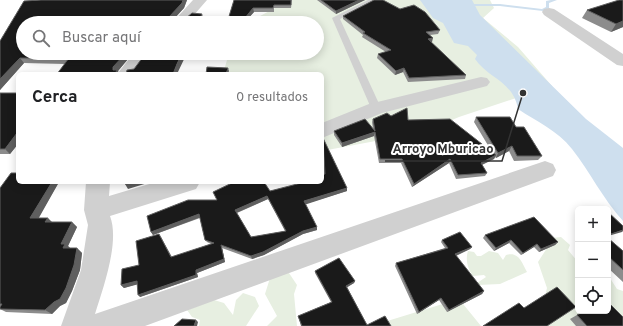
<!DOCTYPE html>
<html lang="es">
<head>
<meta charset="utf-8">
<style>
  :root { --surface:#fff; --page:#f6f6f6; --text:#202124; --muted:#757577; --line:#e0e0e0 }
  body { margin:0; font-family:Overpass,sans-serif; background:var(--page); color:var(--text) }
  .controls { position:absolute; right:12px; bottom:12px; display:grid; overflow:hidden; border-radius:6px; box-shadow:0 2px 10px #0003 }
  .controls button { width:36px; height:36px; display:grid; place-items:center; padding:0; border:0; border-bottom:1px solid var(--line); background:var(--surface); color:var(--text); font:20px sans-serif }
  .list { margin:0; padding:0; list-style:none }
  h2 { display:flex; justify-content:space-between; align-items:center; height:52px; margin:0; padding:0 16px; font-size:17px }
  h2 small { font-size:13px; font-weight:400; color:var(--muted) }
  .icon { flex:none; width:22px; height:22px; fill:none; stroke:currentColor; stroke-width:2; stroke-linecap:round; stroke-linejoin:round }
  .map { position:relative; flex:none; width:623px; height:326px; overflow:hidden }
  .search { position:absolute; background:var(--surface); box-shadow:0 2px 10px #0003; left:16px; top:16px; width:308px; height:44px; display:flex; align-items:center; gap:10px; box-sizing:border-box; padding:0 14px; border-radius:22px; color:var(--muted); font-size:15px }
  .panel { position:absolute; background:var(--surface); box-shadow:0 2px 10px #0003; left:16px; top:72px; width:308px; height:112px; border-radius:6px }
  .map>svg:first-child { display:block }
  .green { fill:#e7efe1 }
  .water { fill:#cedfee }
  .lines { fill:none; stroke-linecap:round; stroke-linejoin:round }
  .stream { fill:#cedfee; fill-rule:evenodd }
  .lane { fill:#d0d0d0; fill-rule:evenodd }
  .street { fill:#d0d0d0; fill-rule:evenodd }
  .wall { fill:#8c8c8c; fill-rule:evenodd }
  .shaded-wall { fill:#5f5f5f }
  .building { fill:#1a1a1a; stroke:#5f5f5f; fill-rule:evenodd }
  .leader { fill:none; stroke:#333; stroke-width:1.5 }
  .callout-dot { fill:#333; stroke:#fff; stroke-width:1.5 }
  .callout-label { font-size:13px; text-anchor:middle; font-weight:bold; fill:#333; stroke:#fff; stroke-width:4; stroke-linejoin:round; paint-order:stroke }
</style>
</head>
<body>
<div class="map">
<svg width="623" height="326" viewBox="0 0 623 326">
  <rect width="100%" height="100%" fill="#fff"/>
  <path class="green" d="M 290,0 L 490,0 L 494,8 L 483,18 L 518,47 L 552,86 L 459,117 L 424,132 L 322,151 L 322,74 L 223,74 L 229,53 L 317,53 L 317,23 L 247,23 Z
    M 561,237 L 570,245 L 568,250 L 578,262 L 578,311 L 608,311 L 608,275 L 617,289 L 623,291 L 623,326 L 548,326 L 541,313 L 547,288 L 538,262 L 549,245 L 552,238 Z
    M 468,251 L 474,252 L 477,256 L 481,256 L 489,251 L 498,253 L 503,260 L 506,255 C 519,251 522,263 527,272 L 500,284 L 478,285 L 477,283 L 486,277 L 484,275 L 473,276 C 468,269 465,260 468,251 Z
    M 289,273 L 297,285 L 294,294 L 297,326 L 267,326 L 277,316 L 265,294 L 270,278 L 278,274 Z
    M 243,293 L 255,297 L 259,306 L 246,326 L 199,326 L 200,320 L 192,317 L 187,310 L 214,300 L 224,303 L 233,315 L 236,300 Z
    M 459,299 L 481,326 L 371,326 Z"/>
  <path class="water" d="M 420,0 L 472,0 L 480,15 L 586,119 L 623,148 L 623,221 C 603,199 590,172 572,149 C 557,130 537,122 518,109 C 513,81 489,79 475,59 L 477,55 L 468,46 L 454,43 L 443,23 L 433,18 Z"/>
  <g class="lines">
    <path class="stream" d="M 551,0 L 557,0 L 549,3 L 549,8 L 543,11 L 500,6 L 467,6 L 465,5 L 467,4 L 500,4 L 542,9 L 546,7 L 546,1 Z"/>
    <path class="lane" d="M 368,0 L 378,0 L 340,19 L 381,108 L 376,111 L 371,108 L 332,18 Z"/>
    <path class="street" d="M 193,0 L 207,0 L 187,23 L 172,23 Z
      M 549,8 L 554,9 L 623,54 L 623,66 L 617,65 L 544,15 L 542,12 L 544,9 Z
      M 134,53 L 151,53 L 135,74 L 117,74 Z
      M 481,77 L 487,78 L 490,82 L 487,86 L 382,113 L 322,138 L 322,123 L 369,104 Z
      M 545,161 L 553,164 L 556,170 L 553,176 L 145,326 L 61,326 L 81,270 L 88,225 L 84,210 L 86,182 L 110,182 L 109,196 L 156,182 L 200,182 L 196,189 L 110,216 C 120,242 103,288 95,314 Z"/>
  </g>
  <path class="wall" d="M 41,0 L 187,0 L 184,8 L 174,19 L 185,19 L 202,14 L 203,19 L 23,53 L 133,53 L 118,71 L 119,74 L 57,74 L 65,64 L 24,63 L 0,90 L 0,41 Z
    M 234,0 L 292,0 L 291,8 L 274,8 L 274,12 L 254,12 L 244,23 L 227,23 Z
    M 317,0 L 365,0 L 336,14 Z
    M 623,0 L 623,27 L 611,32 L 582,18 L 587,10 Z
    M 343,16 L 440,30 L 438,34 L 430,35 L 432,42 L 431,42 L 466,75 L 465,79 L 408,82 L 403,72 L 395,75 L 377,58 L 378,54 L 386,52 L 362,37 L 363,35 L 343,19 Z
    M 0,93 L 18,93 L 18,144 L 10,154 L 0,154 Z
    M 391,116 L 408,120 L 492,152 L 474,122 L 476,117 L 516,127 L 542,156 L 538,160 L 514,161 L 509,151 L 496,158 L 495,157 L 494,159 L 482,165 L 487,173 L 485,176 L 456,179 L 449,163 L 412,187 L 401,163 L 379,163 L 374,136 L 342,147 L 334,135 L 334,131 L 373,129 L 372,122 L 373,119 Z
    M 323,138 L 347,191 L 305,204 L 317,230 L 303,234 L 264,255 L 252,259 L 222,248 L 225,262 L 197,273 L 198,277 L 140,297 L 137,284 L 124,288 L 121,285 L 139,265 L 161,237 L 172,257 L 211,244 L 207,242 L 205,240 L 200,218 L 153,235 L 151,232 L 217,200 L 322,182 L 324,174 ZM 268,199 L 285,231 L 251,237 L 237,213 Z
    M 18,182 L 59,182 L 38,218 L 52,222 L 72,222 L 77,227 L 68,246 L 70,248 L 77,248 L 82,253 L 80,270 L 72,291 L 66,303 L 60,306 L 52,314 L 6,312 L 0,309 L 0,188 Z
    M 485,235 L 558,242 L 555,245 L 539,252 L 534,247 L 521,255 L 509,243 L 494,251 L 483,238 Z
    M 608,238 L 623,251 L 623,282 L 608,268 Z
    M 442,240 L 472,247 L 470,249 L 456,256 L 484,291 L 482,294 L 447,312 L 439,300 L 417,314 L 395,266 L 396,263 L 445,248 L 441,242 Z
    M 315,271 L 355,281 L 354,283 L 347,287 L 367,325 L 391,326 L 301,326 L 298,316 L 331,302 L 315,273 Z
    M 584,311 L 608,311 L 623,326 L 576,326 L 570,319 Z"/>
  <path class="shaded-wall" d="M 183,0 L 187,0 L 184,8 L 171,22 L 169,19 L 169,17 Z
    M 359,0 L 365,0 L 336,14 L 336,11 Z
    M 253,8 L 254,12 L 244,23 L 241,23 Z
    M 202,14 L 203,19 L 201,23 L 197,23 Z
    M 623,21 L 623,27 L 611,32 L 616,24 Z
    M 433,38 L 432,42 L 427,43 L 428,39 Z
    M 126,53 L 133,53 L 118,71 L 119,74 L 115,74 L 113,67 Z
    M 182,53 L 187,53 L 177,74 L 173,74 L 177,64 Z
    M 20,58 L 24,63 L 0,90 L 0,79 Z
    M 228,68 L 229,71 L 228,74 L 226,74 Z
    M 404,68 L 403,72 L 395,75 L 396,71 Z
    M 375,132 L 374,136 L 342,147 L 342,143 Z
    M 17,133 L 18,135 L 18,144 L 10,154 L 5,149 Z
    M 512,146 L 509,151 L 496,158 L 498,153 Z
    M 496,155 L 494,159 L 479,166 L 481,163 Z
    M 450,159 L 449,163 L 412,187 L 414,184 Z
    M 52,182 L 59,182 L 36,223 L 30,218 Z
    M 133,182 L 151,182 L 128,189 L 125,184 Z
    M 347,188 L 347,191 L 304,205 L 304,201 Z
    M 267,196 L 268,199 L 236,213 L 235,210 Z
    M 199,214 L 201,217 L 153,235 L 151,232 Z
    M 48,218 L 53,223 L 45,222 Z
    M 72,222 L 77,227 L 68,246 L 70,248 L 63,248 L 61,244 Z
    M 317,227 L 317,230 L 303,234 L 264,255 L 252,259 L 251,256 L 303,231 Z
    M 623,230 L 623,231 L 622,232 L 608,236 L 608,235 Z
    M 511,240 L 509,243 L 494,251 L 496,248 Z
    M 558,242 L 555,245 L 539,252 L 541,249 Z
    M 537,244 L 534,247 L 521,255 L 523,253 Z
    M 221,245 L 222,248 L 225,262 L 197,273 L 198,277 L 140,297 L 138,295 L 196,270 Z
    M 472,247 L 470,249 L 453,257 L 455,254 Z
    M 77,248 L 82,253 L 80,270 L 72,291 L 66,303 L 60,306 L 52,314 L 45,310 Z
    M 137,281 L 139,284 L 124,288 L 121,285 Z
    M 355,281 L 354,283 L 346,288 L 346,286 Z
    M 484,291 L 482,294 L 447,312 L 449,310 Z
    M 441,298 L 439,300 L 417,314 L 419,312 Z
    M 196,320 L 198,322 L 197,326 L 194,326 Z"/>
  <path class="building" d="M 41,0 L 183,0 L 182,3 L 169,17 L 169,19 L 185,19 L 192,13 L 202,14 L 197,23 L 23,23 L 23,53 L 126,53 L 113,67 L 113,70 L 117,70 L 115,74 L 57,74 L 69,58 L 20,58 L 0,79 L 0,41 L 24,1 Z
    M 234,0 L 291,0 L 291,5 L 274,5 L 273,8 L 253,8 L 241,23 L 227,23 Z
    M 321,0 L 359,0 L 336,11 Z
    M 374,0 L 383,0 L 400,9 L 414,5 L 425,12 L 440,30 L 426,32 L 433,38 L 428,39 L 466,75 L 409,78 L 404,68 L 396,71 L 378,54 L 391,50 L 363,33 L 365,32 L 343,16 Z
    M 619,0 L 623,0 L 623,21 L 616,24 L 587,10 Z
    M 146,53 L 182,53 L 177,64 L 173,74 L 126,74 L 127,70 L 134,69 Z
    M 207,67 L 228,68 L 226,74 L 206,74 Z
    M 0,93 L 18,93 L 18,133 L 17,133 L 5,149 L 0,149 Z
    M 407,108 L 408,120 L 450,119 L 496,155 L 481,163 L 487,173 L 458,175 L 450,159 L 414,184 L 402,159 L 380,159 L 375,132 L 342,143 L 334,131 L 365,119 L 375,131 L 373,119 L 387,113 L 391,116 Z
    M 476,117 L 510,117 L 516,127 L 524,127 L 542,156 L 517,156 L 512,146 L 498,153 Z
    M 323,138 L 347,188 L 304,201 L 317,227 L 303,231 L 263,252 L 251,256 L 221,245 L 224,259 L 196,270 L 196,275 L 138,295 L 137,281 L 121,285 L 122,269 L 139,265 L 136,241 L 159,234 L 171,257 L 214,243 L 205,240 L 199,214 L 151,232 L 147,216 L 188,200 L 217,200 L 213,192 L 234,182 L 264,182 L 270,191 L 305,182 L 322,182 L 322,175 L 325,174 ZM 267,196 L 286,231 L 251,237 L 235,210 Z
    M 11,173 L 18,173 L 18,182 L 52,182 L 30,218 L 48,218 L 45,222 L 72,222 L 61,244 L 65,244 L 63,248 L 77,248 L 74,265 L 66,288 L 60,299 L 54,302 L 45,310 L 0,309 L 0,307 L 2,304 L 0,304 L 0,188 Z
    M 125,182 L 133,182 L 125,184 Z
    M 608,212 L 623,226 L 623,230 L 608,235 Z
    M 534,217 L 558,242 L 541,249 L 537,244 L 523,253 L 511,240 L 496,248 L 485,235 Z
    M 460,232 L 472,247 L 455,254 L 484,291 L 449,310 L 441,298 L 419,312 L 396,263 L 448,248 L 442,240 Z
    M 608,238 L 623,251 L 623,270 L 608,256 Z
    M 339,258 L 355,281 L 346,286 L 367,325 L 385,316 L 391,326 L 302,326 L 298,316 L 332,302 L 315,271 Z
    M 557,287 L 576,307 L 547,326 L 483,326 L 519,303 L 524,308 Z
    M 608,302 L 623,317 L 623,326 L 587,326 L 577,315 L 584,311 L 608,311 Z
    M 182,319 L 196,320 L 194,326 L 174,326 Z"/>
  <path class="leader" d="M523 93L502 161H385"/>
  <circle class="callout-dot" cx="523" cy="93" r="4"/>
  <g class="callout-label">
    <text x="443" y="153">Arroyo Mburicao</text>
  </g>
</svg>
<div class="controls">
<button>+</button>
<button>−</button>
<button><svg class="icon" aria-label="locate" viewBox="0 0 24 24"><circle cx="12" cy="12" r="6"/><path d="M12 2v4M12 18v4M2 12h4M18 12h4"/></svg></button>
</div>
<div class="search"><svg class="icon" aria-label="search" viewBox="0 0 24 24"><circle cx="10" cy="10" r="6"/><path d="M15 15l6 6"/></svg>Buscar aquí</div>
<section class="panel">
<h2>Cerca<small>0 resultados</small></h2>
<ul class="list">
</ul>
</section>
</div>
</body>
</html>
